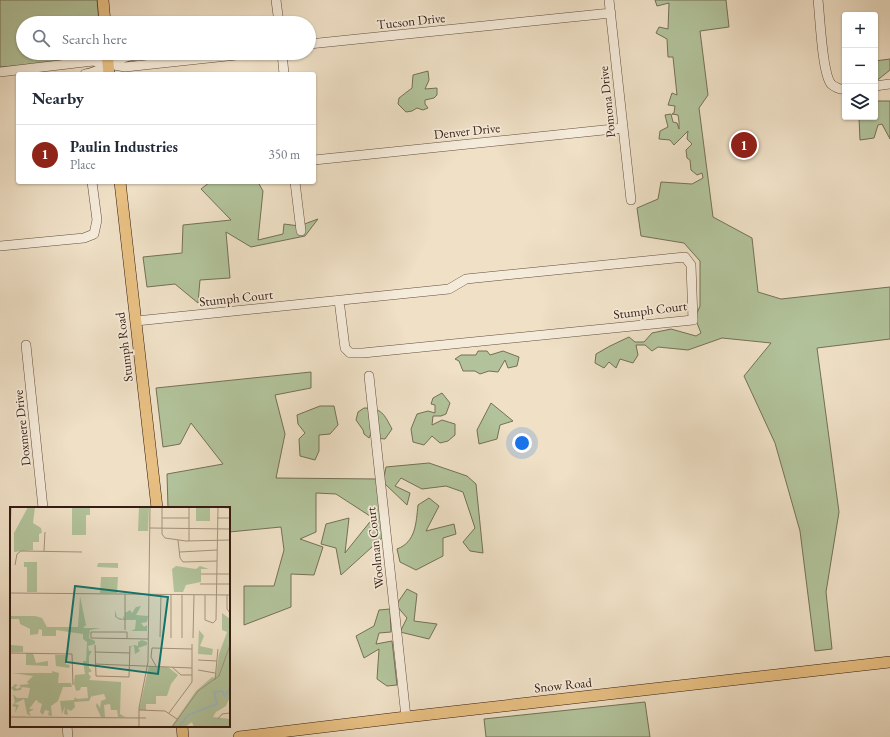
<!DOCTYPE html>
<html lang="en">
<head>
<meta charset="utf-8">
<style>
  :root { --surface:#fff; --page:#f6f6f7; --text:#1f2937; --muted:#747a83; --line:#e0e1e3; --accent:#8f2418 }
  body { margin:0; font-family:"EB Garamond",serif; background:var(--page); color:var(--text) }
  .controls { position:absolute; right:12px; top:12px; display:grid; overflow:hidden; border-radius:4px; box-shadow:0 1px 3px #0004 }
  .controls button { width:36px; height:36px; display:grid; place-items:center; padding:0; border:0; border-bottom:1px solid var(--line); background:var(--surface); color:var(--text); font:20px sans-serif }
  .you { position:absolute; left:522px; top:443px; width:14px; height:14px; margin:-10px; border:3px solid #fff; border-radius:50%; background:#1a73e8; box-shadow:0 0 0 6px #1a73e833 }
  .badge { display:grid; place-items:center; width:26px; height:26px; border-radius:50%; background:var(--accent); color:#fff; font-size:13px; font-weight:700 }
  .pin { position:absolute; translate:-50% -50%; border:2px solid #fff; box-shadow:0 1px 4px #0006 }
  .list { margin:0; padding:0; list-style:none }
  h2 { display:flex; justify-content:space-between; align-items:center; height:52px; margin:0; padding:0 16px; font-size:17px }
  h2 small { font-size:13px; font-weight:400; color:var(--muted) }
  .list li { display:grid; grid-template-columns:26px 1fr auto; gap:12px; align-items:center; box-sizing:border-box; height:60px; padding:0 16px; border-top:1px solid var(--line) }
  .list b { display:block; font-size:15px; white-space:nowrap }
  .list p { margin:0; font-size:13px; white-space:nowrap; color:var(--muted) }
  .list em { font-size:13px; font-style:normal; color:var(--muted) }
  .icon { flex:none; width:22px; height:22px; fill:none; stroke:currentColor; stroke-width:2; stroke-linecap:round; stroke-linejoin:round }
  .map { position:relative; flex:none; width:890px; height:737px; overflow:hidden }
  .search { position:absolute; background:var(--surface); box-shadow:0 1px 3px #0004; left:16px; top:16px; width:300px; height:44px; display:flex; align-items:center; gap:10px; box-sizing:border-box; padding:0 14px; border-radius:22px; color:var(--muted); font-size:15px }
  .panel { position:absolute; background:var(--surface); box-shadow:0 1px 3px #0004; left:16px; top:72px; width:300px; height:112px; border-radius:4px }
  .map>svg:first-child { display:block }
  .green { fill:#b2c39b; stroke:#747056 }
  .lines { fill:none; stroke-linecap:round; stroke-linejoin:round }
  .minor-casing { stroke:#644d3e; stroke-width:10 }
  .major-casing { stroke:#351c11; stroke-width:12 }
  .minor { stroke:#f5ebda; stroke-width:9 }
  .major { stroke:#e8c083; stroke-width:11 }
  .labels { text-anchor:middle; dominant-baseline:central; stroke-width:3.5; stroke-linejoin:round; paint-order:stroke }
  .street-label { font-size:13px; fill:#351c11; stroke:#f5ebda }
  .inset-river { fill:none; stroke:#a0bac1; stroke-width:2 }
  .inset-road { fill:none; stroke:#a5927e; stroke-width:1 }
  .view { fill:#0f766e; fill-opacity:0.15; stroke:#0f766e; stroke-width:2 }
  .inset-edge { fill:none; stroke:#351c11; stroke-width:2 }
</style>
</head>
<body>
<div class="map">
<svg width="890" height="737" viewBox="0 0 890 737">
  <rect width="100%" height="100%" fill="#efe0c6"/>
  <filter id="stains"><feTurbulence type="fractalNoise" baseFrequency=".005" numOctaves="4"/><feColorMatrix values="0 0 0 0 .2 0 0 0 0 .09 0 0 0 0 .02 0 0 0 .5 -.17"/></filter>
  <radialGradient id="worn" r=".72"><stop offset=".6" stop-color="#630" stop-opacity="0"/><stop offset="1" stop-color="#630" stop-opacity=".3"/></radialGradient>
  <path class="green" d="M 0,0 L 97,0 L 99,23 L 23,23 L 23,53 L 101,53 L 101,56 L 30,65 L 0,67 Z
    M 655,0 L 726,0 L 729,27 L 700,31 L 708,95 L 699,108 L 713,217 L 752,238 L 758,292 L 781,299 L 890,287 L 890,339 L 817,348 L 839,512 L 826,592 L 832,649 L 815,651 L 800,531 L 775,443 L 744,376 L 771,343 L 722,338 L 688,350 L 658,347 L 652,351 L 645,345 L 636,345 L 638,355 L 633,363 L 620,359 L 616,368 L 609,362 L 604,368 L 595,363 L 596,354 L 610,346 L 629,337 L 635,342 L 644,342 L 652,333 L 671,329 L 696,336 L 701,333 L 695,318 L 700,306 L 700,261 L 684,243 L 641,236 L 637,208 L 658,199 L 661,182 L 692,184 L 703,178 L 702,173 L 697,175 L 691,170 L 690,160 L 687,158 L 686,150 L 692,144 L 687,139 L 688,131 L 674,145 L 670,140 L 659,139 L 660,131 L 668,127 L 665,115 L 671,114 L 673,122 L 677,123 L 679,129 L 679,122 L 678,115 L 672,114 L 674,113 L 675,106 L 668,105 L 672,93 L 677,95 L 673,57 L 668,57 L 667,39 L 656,33 L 659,27 L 668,29 L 669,3 L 657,6 Z
    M 890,59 L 890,70 L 875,82 L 875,61 Z
    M 428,71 L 429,80 L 425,89 L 437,88 L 437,95 L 434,98 L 425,100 L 425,104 L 428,108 L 423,110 L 417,108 L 412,111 L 406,112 L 398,104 L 399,98 L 412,88 L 413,75 Z
    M 875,101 L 890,101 L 890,139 L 882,124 L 878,125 L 874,138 L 860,140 L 859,117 L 875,117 Z
    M 210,182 L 258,182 L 263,191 L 258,240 L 283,234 L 284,224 L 299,226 L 318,219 L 305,236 L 251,247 L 226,232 L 230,278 L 200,280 L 198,303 L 175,284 L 147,287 L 143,257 L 182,253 L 183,225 L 231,220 L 201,189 Z
    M 478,351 L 487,351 L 490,355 L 503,351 L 519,357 L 517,366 L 508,368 L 505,360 L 498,372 L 489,371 L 480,374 L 475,371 L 463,371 L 459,361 L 455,359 L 461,355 L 476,355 Z
    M 311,372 L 311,388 L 275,395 L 285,434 L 276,478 L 378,479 L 383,537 L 341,575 L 336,548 L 321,544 L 326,524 L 349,518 L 345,553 L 373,518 L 336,494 L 316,493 L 316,532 L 300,539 L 323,547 L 314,575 L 291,574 L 291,607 L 244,625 L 244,586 L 274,586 L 284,550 L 281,527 L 229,532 L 229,508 L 168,508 L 167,474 L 223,464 L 191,423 L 180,444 L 163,447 L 156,388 Z
    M 442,393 L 450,403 L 446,414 L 441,416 L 433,416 L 432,425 L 442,420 L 455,424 L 455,435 L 448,441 L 440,443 L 432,436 L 424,445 L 413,442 L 411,429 L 417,414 L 428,411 L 435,413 L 435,405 L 431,404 L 433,398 Z
    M 491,403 L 513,421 L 500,425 L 497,439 L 479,444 L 477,430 Z
    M 320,406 L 334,406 L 338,425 L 330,434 L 319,435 L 319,451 L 315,460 L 300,456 L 299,439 L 305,433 L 298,424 L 297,415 Z
    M 364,408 C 382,408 384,414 392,429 L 385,439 L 375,438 L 373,429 L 369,438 L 364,434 L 363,430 L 356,420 L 358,412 Z
    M 429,463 L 467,476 L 476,484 L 483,553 L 470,551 L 463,542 L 475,528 L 463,492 L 446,486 L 422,489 L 401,478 L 395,486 L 410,493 L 407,505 L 383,482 L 386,467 Z
    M 429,498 L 439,506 L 426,531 L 454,524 L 456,534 L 443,538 L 443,556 L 416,570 L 400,562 L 397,549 C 416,542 416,523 418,505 Z
    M 407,589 L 417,594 L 414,621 L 437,624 L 429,639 L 400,632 L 407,618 L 396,605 Z
    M 390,609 L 391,632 L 379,633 L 376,644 L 392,641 L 397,685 L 387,686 L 377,679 L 379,649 L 364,658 L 356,636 L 374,626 L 379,610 Z
    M 645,702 L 650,737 L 486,737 L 484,719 Z"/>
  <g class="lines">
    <g class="minor-casing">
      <path id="minor" d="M 276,0 L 279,23
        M 609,0 L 631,200
        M 818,0 C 820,16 822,73 831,84 C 834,87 841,90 845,89
        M 309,44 L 611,13
        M 282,53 L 284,74
        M 0,72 L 93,61 L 125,67 L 255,53
        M 85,74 C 99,72 110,63 123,58 C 134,54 149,54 161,53
        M 875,86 L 890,84
        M 314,160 L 623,128
        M 295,182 L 301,231
        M 0,246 L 84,238 L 94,234 L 97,220 L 92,182
        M 136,321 L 449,289 L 466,279 L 685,257 L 691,265 L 693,320 L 363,353 L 350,353 L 345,348 L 339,300
        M 26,345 L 43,508
        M 369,376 L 406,717
        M 67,726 L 68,737"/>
    </g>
    <g class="major-casing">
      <path id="major" d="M 103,0 L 105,23
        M 107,53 L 109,74
        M 120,182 L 157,508
        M 182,726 L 183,737
        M 239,737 L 406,717 L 890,662"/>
    </g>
    <use href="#minor" class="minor"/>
    <use href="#major" class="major"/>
  </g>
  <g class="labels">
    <g class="street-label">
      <text transform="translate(411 21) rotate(-6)">Tucson Drive</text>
      <text transform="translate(607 102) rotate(-96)">Pomona Drive</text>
      <text transform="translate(467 131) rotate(-6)">Denver Drive</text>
      <text transform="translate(236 298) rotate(-6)">Stumph Court</text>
      <text transform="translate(650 310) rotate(-7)">Stumph Court</text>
      <text transform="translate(124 347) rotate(-97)">Stumph Road</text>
      <text transform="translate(22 428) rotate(-96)">Doxmere Drive</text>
      <text transform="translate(375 548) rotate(-96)">Woolman Court</text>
      <text transform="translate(563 685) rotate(-6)">Snow Road</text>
    </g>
  </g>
  <g transform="translate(10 507)">
    <rect width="220" height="220" fill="#efe0c6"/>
    <path d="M 18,0 L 25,0 L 23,16 L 31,21 L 32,26 L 29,27 L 29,35 L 23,35 L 23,43 L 4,45 L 4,26 ZM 62,0 L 80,0 L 80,8 L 76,8 L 76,28 L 62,28 ZM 129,0 L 139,0 L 138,24 L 128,24 ZM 186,0 L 200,0 L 200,14 L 186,14 ZM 14,55 L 27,55 L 27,85 L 17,85 L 17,60 L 14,60 ZM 88,56 L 108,56 L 108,61 L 87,60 ZM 166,59 L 186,62 L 190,59 L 199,62 L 191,62 L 191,75 L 176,78 L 173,85 L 164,85 L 162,62 ZM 91,70 L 108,70 L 107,86 L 90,86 ZM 70,89 L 76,118 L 73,121 L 91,121 L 80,123 L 79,131 L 85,134 L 85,137 L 78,139 L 79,144 L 82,144 L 79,149 L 79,161 L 82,164 L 78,166 L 81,170 L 79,173 L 111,175 L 110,207 L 115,210 L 108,210 L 107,203 L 101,203 L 100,197 L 94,198 L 95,210 L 91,210 L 86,199 L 87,196 L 90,201 L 91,194 L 96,192 L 94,187 L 83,189 L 83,191 L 82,188 L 79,194 L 64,195 L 65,200 L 61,204 L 57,202 L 58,208 L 54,207 L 55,199 L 52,207 L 50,194 L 64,193 L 65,190 L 67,192 L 78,191 L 77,180 L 71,180 L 70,183 L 66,184 L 64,176 L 65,168 L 75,167 L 73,154 L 76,154 L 77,135 L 73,132 L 73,127 L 46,123 L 46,129 L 32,129 L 32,123 L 29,122 L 28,127 L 20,128 L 20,122 L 10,117 L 9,112 L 0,112 L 0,109 L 25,109 L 32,111 L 37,120 L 68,120 ZM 131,99 L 126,108 L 138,109 L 137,115 L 131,116 L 134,120 L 137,118 L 137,124 L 121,124 L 125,122 L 126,113 L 110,113 L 105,110 L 105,103 L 107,110 L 113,112 L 113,109 L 115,112 L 115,106 L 120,103 L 122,106 L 126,100 ZM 212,106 L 220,112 L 220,190 L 216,199 L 206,205 L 203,210 L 220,212 L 220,220 L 184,220 L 182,215 L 175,220 L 161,220 L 186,184 L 202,170 L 204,171 L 206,167 L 209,147 L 217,125 L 212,123 ZM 189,123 L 194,129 L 190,139 L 203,142 L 202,148 L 188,147 ZM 132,133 L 137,135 L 137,138 L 128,141 L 130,144 L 125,147 L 124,139 L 118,140 L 125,138 L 128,139 L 128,135 ZM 0,138 L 13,139 L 13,145 L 0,145 ZM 16,146 L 23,146 L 26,156 L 38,154 L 38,159 L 16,158 ZM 45,148 L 56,148 L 56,157 L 60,158 L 59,161 L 46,159 ZM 139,159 L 158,160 L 168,168 L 161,177 L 157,189 L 146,189 L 146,197 L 136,197 L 136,203 L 129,203 ZM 42,164 L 49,166 L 48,176 L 61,176 L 62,180 L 53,180 L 48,194 L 41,199 L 42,209 L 38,208 L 39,204 L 35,203 L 33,208 L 30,205 L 32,197 L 28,195 L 26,200 L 28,194 L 26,193 L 19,202 L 24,202 L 19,205 L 21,209 L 17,207 L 14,192 L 4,197 L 9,198 L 5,206 L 6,200 L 2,199 L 5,195 L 3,187 L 7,191 L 18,191 L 20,181 L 12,180 L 11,183 L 4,184 L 1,181 L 5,177 L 8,178 L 5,180 L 7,182 L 11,180 L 9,178 L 19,177 L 17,175 L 23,169 L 2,166 L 42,166 Z" fill="#b2c39b"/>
    <path class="inset-river" d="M 169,220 L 178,208 L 207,197 L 204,185 L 212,184 L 215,189 L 220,181"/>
    <path class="inset-road" d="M 152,0 L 152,27 L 155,31 L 176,34 L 220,33M 157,0 L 179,0M 208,0 L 220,1M 152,11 L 179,11M 207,11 L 220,11M 140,21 L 220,22M 0,27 L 1,0M 168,33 L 170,51 L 173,55 L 207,54M 179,34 L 179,0M 34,44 L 35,25M 170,45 L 207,43M 5,58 L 7,47 L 11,44 L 72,45M 191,67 L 220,67M 190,77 L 220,77M 0,86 L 220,88M 195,88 L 195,113 L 203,116 L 206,113 L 208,0M 217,88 L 217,102 L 220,106M 115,123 L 115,87M 150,130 L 151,88M 117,131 L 117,125 L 81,125 L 81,131 L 138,132M 161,131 L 161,87M 172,131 L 172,88M 183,131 L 184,88M 85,138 L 86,169 L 119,170 L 120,139M 85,145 L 120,146M 0,146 L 62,147 L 63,178M 188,153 L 207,154M 85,157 L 182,161M 146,159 L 141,150 L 142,141 L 182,142M 162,160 L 171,168 L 182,168M 188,163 L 205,166M 205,173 L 208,142M 129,203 L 155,204 L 167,212M 159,206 L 182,175 L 182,137M 0,210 L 136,211M 208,212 L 212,207 L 220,206M 129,220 L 129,201 L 138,155 L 140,0M 162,220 L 188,184 L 209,169 L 220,138"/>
    <path class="view" d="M 65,79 L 158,90 L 148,167 L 56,155 Z"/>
    <rect width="220" height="220" class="inset-edge"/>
  </g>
  <rect width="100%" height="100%" filter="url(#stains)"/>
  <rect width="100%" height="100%" fill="url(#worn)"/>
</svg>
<div class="controls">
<button>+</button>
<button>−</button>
<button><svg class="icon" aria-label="layers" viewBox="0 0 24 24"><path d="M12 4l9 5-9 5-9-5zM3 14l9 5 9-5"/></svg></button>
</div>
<div class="you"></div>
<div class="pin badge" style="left:744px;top:145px">1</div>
<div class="search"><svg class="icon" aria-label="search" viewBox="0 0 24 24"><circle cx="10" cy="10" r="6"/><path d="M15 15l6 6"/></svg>Search here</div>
<section class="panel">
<h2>Nearby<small></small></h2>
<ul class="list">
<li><span class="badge">1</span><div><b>Paulin Industries</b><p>Place</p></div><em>350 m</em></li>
</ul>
</section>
</div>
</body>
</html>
